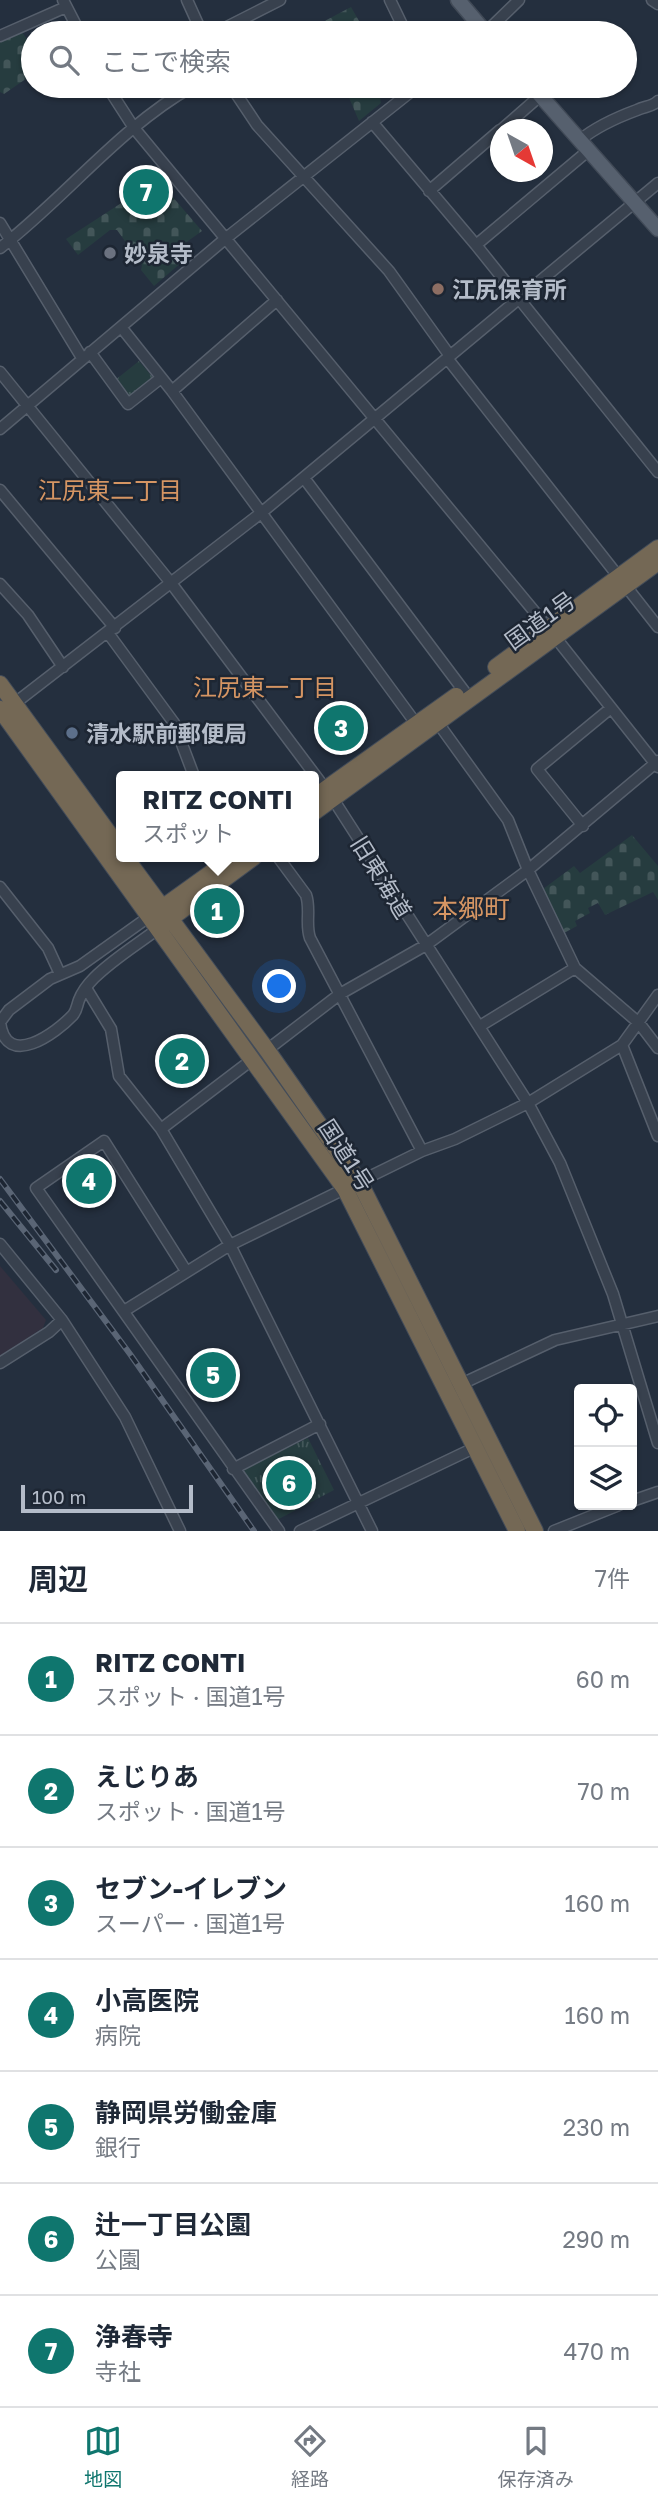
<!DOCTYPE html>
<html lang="ja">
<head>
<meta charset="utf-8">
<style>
  :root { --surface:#fff; --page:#f6f6f7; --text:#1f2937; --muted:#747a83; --line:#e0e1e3; --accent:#0f766e }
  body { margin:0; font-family:"Golos Text","Noto Sans JP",sans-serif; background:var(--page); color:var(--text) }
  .controls { position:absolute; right:21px; bottom:21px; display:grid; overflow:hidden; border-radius:7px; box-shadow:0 2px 5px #0004 }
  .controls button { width:63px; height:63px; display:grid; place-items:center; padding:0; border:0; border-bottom:2px solid var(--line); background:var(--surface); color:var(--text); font:35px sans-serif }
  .compass { position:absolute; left:490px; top:119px; width:63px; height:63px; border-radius:50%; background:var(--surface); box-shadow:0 2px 5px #0004; rotate:140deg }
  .scale { position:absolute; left:21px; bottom:18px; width:172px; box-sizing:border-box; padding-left:7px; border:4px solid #b4bcc9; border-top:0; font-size:19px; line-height:24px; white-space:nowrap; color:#b4bcc9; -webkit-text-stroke:5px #1d2633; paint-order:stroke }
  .you { position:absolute; left:280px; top:987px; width:24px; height:24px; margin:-18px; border:5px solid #fff; border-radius:50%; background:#1a73e8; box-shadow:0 0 0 10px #1a73e833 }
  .badge { display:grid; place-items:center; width:46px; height:46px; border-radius:50%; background:var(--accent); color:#fff; font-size:23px; font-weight:700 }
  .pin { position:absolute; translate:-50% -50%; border:4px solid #fff; box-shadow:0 2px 7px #0006 }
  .popup { position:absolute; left:116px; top:771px; width:203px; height:91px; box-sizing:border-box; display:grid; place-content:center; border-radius:7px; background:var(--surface); filter:drop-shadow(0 2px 5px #0005); font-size:23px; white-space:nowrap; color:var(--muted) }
  .popup b { font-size:26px; color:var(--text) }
  .popup::after { content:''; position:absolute; left:50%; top:100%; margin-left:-14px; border:14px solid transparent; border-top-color:var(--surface) }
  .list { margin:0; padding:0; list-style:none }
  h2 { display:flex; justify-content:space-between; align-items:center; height:91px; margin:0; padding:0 28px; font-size:30px }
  h2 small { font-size:23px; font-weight:400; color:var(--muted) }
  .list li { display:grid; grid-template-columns:46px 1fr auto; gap:21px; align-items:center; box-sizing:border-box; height:112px; padding:0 28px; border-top:2px solid var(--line) }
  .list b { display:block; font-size:26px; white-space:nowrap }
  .list p { margin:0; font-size:23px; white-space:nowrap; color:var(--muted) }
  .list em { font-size:23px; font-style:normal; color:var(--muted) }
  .icon { flex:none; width:38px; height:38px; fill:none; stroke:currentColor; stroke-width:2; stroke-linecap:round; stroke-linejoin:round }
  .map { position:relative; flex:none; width:658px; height:1531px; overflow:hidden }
  .search { position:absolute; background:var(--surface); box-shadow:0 2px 5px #0004; left:21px; right:21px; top:21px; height:77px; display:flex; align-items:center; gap:18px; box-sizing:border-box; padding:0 24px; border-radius:38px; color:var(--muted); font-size:26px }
  .sheet { height:875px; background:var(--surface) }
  nav { display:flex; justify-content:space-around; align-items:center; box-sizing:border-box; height:98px; border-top:2px solid var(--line); background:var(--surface); font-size:19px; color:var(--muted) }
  nav a { display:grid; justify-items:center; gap:4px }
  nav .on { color:var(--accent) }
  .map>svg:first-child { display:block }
  .medical { fill:#32303f }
  .cemetery { fill:url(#cemetery-stones) }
  .park { fill:url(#park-tufts) }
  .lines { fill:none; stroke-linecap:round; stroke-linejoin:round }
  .minor-casing { stroke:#565f6c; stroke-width:13 }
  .major-casing { stroke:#414a57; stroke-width:17 }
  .highway-casing { stroke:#434c59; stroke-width:18 }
  .minor { stroke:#38414e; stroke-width:10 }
  .major { stroke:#56606e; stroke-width:14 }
  .highway { stroke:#746855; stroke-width:16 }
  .rail-casing { stroke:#5a6575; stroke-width:6 }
  .rail { stroke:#1d2633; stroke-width:3.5; stroke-dasharray:10; stroke-linecap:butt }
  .worship-dot { fill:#6b7280; stroke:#1d2633; stroke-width:2.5 }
  .education-dot { fill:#8d6e63; stroke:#1d2633; stroke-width:2.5 }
  .service-dot { fill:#5c6f8a; stroke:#1d2633; stroke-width:2.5 }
  .labels { text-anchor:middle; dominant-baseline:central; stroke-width:5; stroke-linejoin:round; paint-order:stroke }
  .poi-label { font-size:23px; font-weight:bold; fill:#b4bcc9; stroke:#1d2633; text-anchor:start }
  .street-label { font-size:23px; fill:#b4bcc9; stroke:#1d2633 }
  .neighbourhood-label { font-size:24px; fill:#d59563; stroke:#1d2633 }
  .quarter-label { font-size:26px; fill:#d59563; stroke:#1d2633 }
</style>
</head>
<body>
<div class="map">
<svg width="658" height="1531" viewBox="0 0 658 1531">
  <defs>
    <pattern id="cemetery-stones" width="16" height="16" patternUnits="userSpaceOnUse" patternTransform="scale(1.75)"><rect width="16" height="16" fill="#263c3f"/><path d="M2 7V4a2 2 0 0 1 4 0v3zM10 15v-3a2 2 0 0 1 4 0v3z" fill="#435659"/></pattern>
    <pattern id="park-tufts" width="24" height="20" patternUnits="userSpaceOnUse" patternTransform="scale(1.75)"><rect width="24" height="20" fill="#263c3f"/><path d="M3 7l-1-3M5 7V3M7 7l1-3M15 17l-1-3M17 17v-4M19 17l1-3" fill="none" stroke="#435659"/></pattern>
  </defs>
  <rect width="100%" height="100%" fill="#242f3e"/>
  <path class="medical" d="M 0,1266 L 46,1320 L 43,1328 L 0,1356 Z"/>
  <path class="cemetery" d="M 351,7 L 366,33 L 302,33 Z
    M 22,32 L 33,48 L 33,74 L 4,94 L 0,92 L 0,42 Z
    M 344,86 L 378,86 L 381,103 L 359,121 Z
    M 171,195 L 202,231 L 174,251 L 182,262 L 154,286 L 141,270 L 142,265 L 117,230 L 110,230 L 78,255 L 66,239 L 129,198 L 141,211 L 145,209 L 149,213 Z
    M 632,835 L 658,866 L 658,900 L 653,892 L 605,915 L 598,903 L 588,908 L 590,913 L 575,921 L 577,926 L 564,933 L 543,889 L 574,866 L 580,873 Z"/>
  <path class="park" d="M 139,361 L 154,379 L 129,400 L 114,381 Z
    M 308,1438 L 334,1490 L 275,1521 L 243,1476 L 245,1469 Z"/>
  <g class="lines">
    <g class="minor-casing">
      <path id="minor" d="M 63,0 L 80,33
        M 187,0 L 202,33
        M 390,0 L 406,33
        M 652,0 L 658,4
        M 215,33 L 280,0
        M 485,33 L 519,0
        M 0,36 L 66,7
        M 107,86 L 134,128 L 548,628 L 658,767
        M 231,86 L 257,125 L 389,271 L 450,356
        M 372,122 L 476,245 L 658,472
        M 501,130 L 541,95
        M 580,140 C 596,127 618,117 637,110 C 645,106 652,107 658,101
        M 429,191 L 500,130
        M 0,223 L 82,358
        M 476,245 L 589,150
        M 0,248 C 66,197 120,127 193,86
        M 121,327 L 172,391 L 420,729
        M 90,352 L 128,404 L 161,378
        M 447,358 L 658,627
        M 0,372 L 171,583 L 333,799 L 528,1103 L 560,1163 L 613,1294 L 658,1443
        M 172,391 L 277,300
        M 0,429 L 225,239 L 418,86
        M 304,478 L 470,699
        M 0,490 L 115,628
        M 0,584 L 28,615 L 63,667
        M 108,633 L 174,723 L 194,776
        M 10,707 L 261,513 L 658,183
        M 438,723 L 508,820 L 528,870 L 575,968 L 639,1023 L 658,1048
        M 583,826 L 537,769 L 611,708
        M 278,857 L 306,895 C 311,909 305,924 310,938 L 422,1151
        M 0,887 L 48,948 L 60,974
        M 150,916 L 80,966 L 50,979 L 9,1010 L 0,1022 C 6,1070 56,1033 73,1015 C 77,1010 77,1005 79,1000 C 82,992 88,984 94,978 C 113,959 138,944 159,928
        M 86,988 L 111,1029 L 119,1076 L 161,1129 L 230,1245 L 372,1531
        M 480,1026 L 575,968
        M 622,1045 L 658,1136
        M 267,1050 L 340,994 L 426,945 L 528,870 L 658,761
        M 161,1129 L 253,1059
        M 0,1244 L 62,1320 L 125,1417 L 180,1531
        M 186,1271 L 104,1141 L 36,1188 L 279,1531
        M 124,1311 L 230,1245 L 422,1151 L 455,1139 L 528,1103 L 622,1045 L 658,995
        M 0,1363 L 49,1332 L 62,1320
        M 455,1387 L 555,1340 L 658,1316
        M 233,1469 L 320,1424
        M 632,1501 L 658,1492
        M 300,1531 L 476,1447
        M 554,1531 L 619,1505"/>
    </g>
    <g class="major-casing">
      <path id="major" d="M 458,0 L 486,33
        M 532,86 L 658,229"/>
    </g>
    <g class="highway-casing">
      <path id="highway" d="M 496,667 L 658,548
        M 0,684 L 121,850
        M 0,709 L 345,1189 L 517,1531
        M 313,798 L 456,696
        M 313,813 L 658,562
        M 125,857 L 267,1050 L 360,1183 L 535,1531
        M 155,913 L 233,857
        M 163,924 L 254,857"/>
    </g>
    <use href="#minor" class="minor"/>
    <use href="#major" class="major"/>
    <use href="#highway" class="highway"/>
    <g class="rail-casing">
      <path id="rail" d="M 0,1179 L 130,1354 L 254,1531
        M 0,1201 L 56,1270"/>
    </g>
    <use href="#rail" class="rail"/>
  </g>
  <circle class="worship-dot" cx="110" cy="253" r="7"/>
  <circle class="education-dot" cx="438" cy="289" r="7"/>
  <circle class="service-dot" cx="72" cy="733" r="7"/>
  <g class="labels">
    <g class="poi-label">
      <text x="124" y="253">妙泉寺</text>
      <text x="452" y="289">江尻保育所</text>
      <text x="86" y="733">清水駅前郵便局</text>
    </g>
    <g class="street-label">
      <text transform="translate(540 620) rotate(-36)">国道1号</text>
      <text transform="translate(382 877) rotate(58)">旧東海道</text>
      <text transform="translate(347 1155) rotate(57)">国道1号</text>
    </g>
    <g class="neighbourhood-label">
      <text x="110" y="489">江尻東二丁目</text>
      <text x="265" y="686">江尻東一丁目</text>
    </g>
    <g class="quarter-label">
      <text x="471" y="908">本郷町</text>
    </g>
  </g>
</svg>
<div class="controls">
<button><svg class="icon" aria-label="locate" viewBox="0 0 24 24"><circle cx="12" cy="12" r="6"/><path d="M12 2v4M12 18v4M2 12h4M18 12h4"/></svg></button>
<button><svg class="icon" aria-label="layers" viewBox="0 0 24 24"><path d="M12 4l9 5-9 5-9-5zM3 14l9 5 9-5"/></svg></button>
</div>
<svg class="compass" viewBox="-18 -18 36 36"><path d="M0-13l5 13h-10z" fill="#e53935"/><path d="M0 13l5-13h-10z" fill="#747a83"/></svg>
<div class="scale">100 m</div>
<div class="you"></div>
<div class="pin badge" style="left:217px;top:911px">1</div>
<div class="popup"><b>RITZ CONTI</b>スポット</div>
<div class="pin badge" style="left:182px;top:1061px">2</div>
<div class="pin badge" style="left:341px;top:728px">3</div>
<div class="pin badge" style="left:89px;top:1181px">4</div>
<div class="pin badge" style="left:213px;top:1375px">5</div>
<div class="pin badge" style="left:289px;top:1483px">6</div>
<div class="pin badge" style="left:146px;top:192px">7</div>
<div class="search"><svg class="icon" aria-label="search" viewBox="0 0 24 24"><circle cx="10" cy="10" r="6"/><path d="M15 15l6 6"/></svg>ここで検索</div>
</div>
<section class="sheet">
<h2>周辺<small>7件</small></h2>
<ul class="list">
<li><span class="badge">1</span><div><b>RITZ CONTI</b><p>スポット · 国道1号</p></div><em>60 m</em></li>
<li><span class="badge">2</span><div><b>えじりあ</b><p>スポット · 国道1号</p></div><em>70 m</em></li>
<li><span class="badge">3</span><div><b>セブン-イレブン</b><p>スーパー · 国道1号</p></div><em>160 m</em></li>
<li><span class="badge">4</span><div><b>小高医院</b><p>病院</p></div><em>160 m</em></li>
<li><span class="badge">5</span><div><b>静岡県労働金庫</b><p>銀行</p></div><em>230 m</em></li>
<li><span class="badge">6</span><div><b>辻一丁目公園</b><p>公園</p></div><em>290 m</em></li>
<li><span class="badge">7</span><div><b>浄春寺</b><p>寺社</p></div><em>470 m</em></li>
</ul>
</section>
<nav>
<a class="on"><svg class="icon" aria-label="map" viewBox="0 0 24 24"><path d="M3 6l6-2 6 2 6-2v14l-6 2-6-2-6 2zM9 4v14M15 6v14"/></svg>地図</a>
<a><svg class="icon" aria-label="directions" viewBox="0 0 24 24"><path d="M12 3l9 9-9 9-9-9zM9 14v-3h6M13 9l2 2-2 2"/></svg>経路</a>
<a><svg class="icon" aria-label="saved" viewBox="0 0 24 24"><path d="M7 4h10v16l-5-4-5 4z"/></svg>保存済み</a>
</nav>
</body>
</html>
